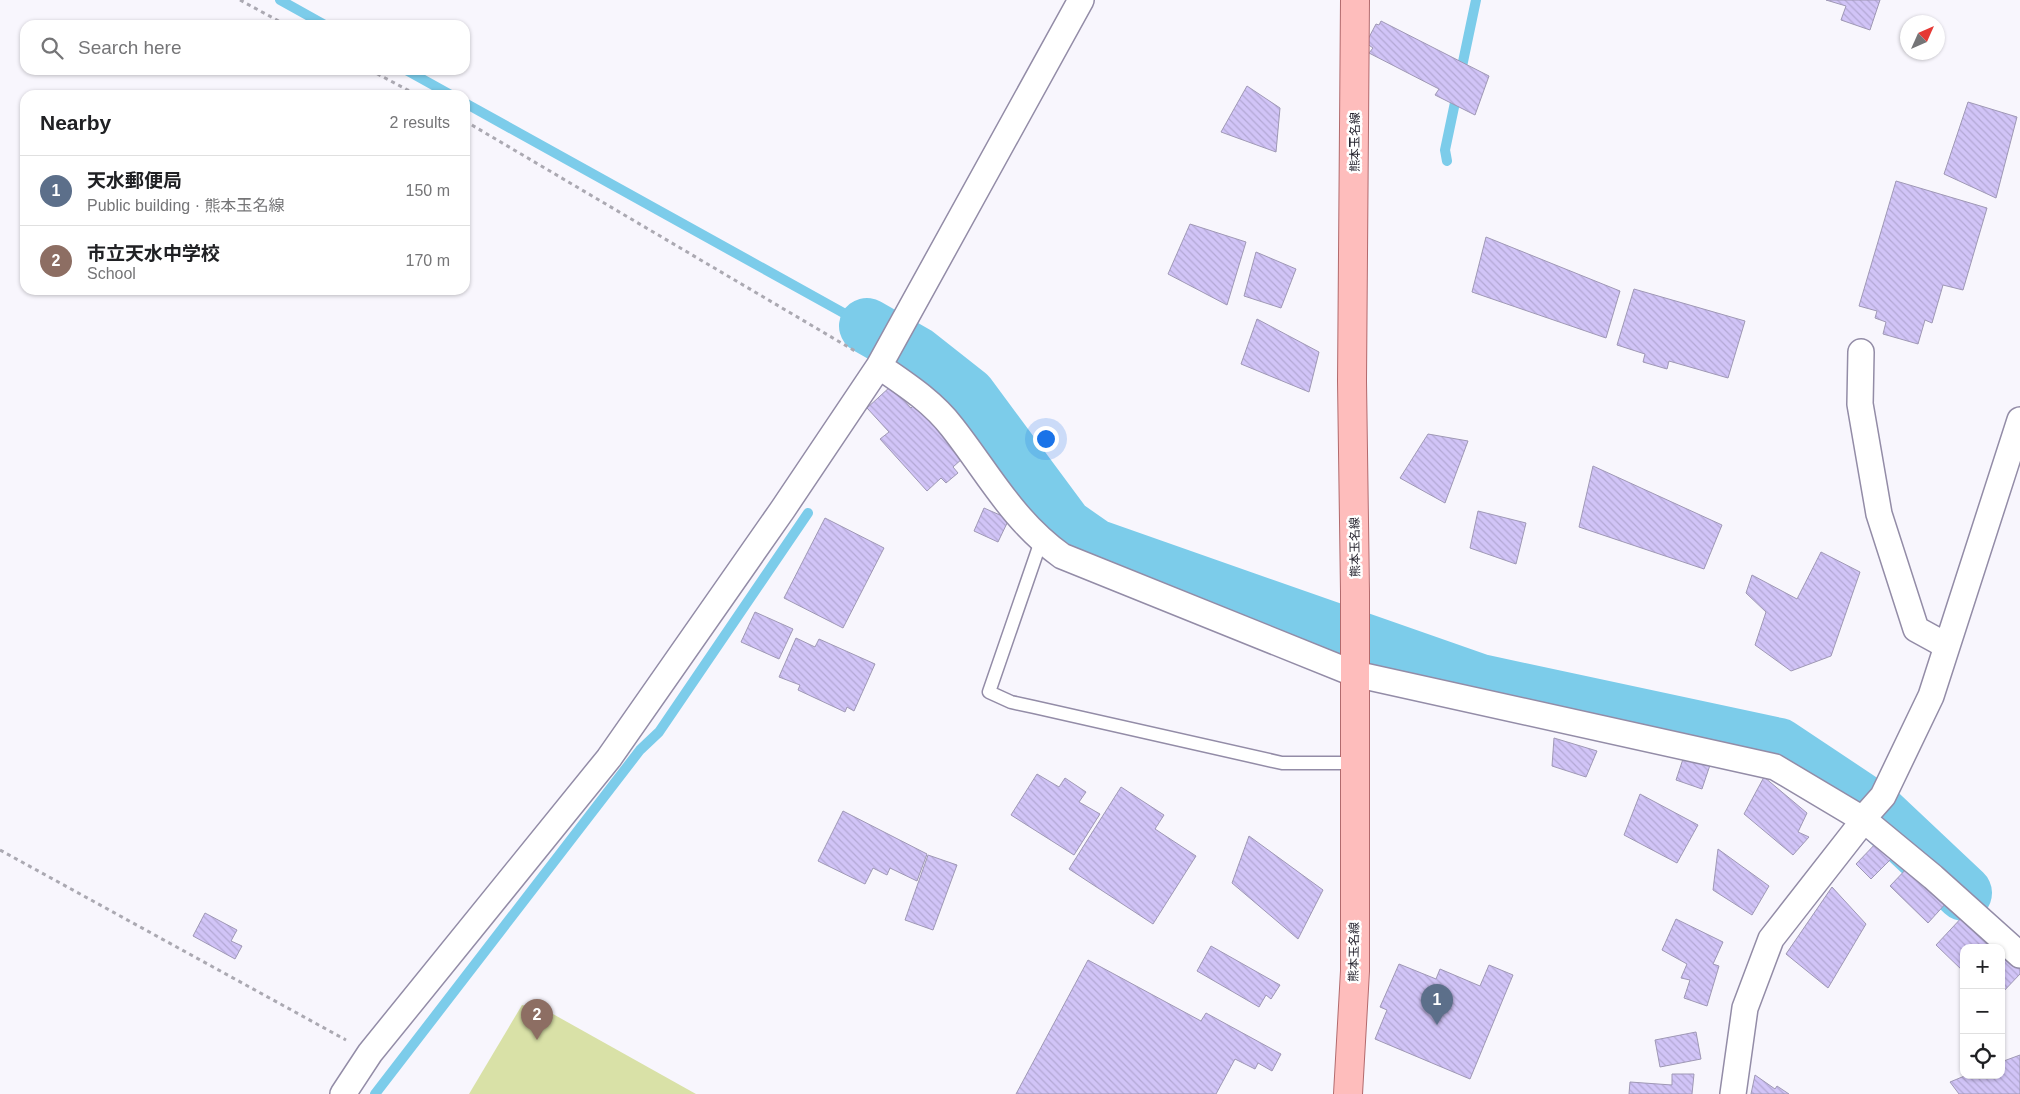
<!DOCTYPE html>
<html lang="en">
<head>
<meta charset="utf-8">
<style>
  :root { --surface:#fff; --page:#f2f2f2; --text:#202124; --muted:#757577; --line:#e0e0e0; --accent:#d93025 }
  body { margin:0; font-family:Helvetica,"Noto Sans JP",sans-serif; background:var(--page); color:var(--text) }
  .controls { position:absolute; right:15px; bottom:15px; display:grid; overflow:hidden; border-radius:10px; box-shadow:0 1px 4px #0004 }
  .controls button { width:45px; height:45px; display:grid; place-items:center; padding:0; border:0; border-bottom:1px solid var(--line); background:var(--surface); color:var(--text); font:25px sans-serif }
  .compass { position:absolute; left:1900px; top:15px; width:45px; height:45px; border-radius:50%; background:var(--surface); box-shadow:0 1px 4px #0004; rotate:45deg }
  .you { position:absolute; left:1045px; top:438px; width:18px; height:18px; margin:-12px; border:4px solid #fff; border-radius:50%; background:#1a73e8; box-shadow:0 0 0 8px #1a73e833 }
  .badge { display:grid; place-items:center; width:32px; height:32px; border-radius:50%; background:var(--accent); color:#fff; font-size:16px; font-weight:700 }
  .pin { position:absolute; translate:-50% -41px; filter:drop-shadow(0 1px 2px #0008) }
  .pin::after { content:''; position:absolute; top:26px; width:18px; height:15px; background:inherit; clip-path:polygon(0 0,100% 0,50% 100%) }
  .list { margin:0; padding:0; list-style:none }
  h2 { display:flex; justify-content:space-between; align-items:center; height:65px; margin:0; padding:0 20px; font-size:21px }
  h2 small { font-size:16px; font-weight:400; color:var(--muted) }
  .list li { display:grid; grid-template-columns:32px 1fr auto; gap:15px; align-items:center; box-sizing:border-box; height:70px; padding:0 20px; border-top:1px solid var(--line) }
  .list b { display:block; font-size:19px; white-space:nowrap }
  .list p { margin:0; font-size:16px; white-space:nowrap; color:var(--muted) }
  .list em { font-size:16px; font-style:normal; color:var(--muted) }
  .icon { flex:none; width:28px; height:28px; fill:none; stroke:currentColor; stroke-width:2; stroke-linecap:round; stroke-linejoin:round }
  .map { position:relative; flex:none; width:2020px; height:1094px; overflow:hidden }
  .search { position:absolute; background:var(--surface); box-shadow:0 1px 4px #0004; left:20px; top:20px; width:450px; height:55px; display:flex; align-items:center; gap:12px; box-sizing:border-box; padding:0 18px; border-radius:15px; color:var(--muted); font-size:19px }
  .panel { position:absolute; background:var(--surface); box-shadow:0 1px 4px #0004; left:20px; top:90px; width:450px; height:205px; border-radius:15px }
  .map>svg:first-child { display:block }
  .grass { fill:#d9e1a7 }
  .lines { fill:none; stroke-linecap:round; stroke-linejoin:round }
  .stream { stroke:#7cccea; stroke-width:10 }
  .river { stroke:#7cccea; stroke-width:56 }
  .building { fill:url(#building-back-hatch); stroke:#9f98b5 }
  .lane-casing { stroke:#938ca7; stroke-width:15 }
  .street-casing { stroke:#938ca7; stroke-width:28 }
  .primary-casing { stroke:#b26a6d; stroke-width:30 }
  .path { stroke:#aba9b2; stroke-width:3; stroke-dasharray:4 4; stroke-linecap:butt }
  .lane { stroke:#fff; stroke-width:12 }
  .street { stroke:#fff; stroke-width:25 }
  .primary { stroke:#febdbc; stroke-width:28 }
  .labels { text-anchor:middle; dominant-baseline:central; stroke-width:5; stroke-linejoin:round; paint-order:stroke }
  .street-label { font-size:12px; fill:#25232e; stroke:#fff }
</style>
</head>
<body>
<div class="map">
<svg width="2020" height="1094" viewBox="0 0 2020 1094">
  <defs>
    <pattern id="building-back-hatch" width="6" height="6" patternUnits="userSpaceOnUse" patternTransform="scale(1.25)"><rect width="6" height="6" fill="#d1c4f7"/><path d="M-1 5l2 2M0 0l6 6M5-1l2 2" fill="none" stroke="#b3a8d4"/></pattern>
  </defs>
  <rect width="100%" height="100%" fill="#f8f6fd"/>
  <path class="grass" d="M 522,1005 L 544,1009 L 696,1094 L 469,1094 Z"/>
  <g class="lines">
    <path class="stream" d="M 280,0 L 325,25
      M 406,70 L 451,95
      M 1460,76 L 1476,0
      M 465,103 L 867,326
      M 1447,161 L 1445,150 L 1457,93
      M 375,1094 L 640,750 L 659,732 L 808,513"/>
    <path class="river" d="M 867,326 L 916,354 L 968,395 L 1065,526 L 1095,547 L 1480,682 L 1779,746 L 1878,812 L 1964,893"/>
  </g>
  <path class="building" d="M 1826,0 L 1880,0 L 1870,30 L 1841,20 L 1846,6 Z
    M 1381,21 L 1489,76 L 1475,115 L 1435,95 L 1439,89 L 1369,53 L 1373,48 L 1366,43 L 1376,24 L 1379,25 Z
    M 1247,86 L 1280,108 L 1276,152 L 1221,132 Z
    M 1968,102 L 2017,117 L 1996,198 L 1944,174 Z
    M 1896,181 L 1987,208 L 1963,290 L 1943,285 L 1932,323 L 1925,320 L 1918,344 L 1883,334 L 1886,322 L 1875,318 L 1877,311 L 1859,306 Z
    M 1190,224 L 1246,242 L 1227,305 L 1168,274 Z
    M 1486,237 L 1620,291 L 1606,338 L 1472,292 Z
    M 1256,252 L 1296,269 L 1281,308 L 1244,296 Z
    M 1634,289 L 1745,321 L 1728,378 L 1669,361 L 1667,369 L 1643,362 L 1645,354 L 1617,345 Z
    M 1257,319 L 1319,352 L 1309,392 L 1241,364 Z
    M 891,386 L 911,408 L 917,402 L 963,458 L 953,467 L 958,473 L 946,483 L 941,478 L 927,491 L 880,439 L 889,432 L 867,408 Z
    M 1428,434 L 1468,441 L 1445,503 L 1400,478 Z
    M 1593,466 L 1722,525 L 1704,569 L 1579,527 Z
    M 984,508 L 1009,519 L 998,542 L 974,531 Z
    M 1478,511 L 1526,523 L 1516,564 L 1470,548 Z
    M 825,518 L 884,548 L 843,628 L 784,598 Z
    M 1821,552 L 1860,572 L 1831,656 L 1791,671 L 1755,645 L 1766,612 L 1746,593 L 1752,575 L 1797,599 Z
    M 755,612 L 793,629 L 779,659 L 741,642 Z
    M 796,638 L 815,647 L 819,639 L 875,664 L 854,711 L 847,707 L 845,712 L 798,690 L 800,685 L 779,677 Z
    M 1554,738 L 1597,751 L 1586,777 L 1552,766 Z
    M 1684,756 L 1710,765 L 1702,789 L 1676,780 Z
    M 1037,774 L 1059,787 L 1065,778 L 1086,792 L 1079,802 L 1100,814 L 1074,855 L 1011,815 Z
    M 1764,777 L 1807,813 L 1798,832 L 1809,837 L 1793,855 L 1744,814 Z
    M 1121,787 L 1164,815 L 1155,829 L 1196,856 L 1153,924 L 1069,869 Z
    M 1640,794 L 1698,825 L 1677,863 L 1624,835 Z
    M 843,811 L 927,854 L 917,881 L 890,868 L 887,875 L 873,868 L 865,884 L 818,861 Z
    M 1249,836 L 1323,890 L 1298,939 L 1232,883 Z
    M 1880,839 L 1896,854 L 1871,879 L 1856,864 Z
    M 1718,849 L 1769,886 L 1752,915 L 1713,890 Z
    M 928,855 L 957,865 L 933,930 L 905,920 Z
    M 1910,865 L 1948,901 L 1928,923 L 1890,886 Z
    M 1832,887 L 1866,924 L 1828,988 L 1786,954 Z
    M 205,913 L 237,930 L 231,941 L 242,946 L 235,959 L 193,936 Z
    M 1965,914 L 2001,948 L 1964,948 L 1964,972 L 1936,945 Z
    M 1676,919 L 1723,942 L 1713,964 L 1719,966 L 1707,1006 L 1684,998 L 1690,980 L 1681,978 L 1687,964 L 1662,950 Z
    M 1211,946 L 1280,985 L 1271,999 L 1266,995 L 1259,1007 L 1197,971 Z
    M 2001,948 L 2020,966 L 2020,974 L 2001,994 Z
    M 1088,960 L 1201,1021 L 1206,1013 L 1281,1054 L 1272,1071 L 1258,1063 L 1255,1069 L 1235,1059 L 1216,1094 L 1016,1094 Z
    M 1399,964 L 1436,979 L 1440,969 L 1480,986 L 1489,965 L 1513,975 L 1470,1079 L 1375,1039 L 1387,1010 L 1380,1007 Z
    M 1696,1032 L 1701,1059 L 1660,1067 L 1655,1040 Z
    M 2020,1055 L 2020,1094 L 1959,1094 L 1950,1082 L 1967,1075 L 2001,1075 L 2001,1062 Z
    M 1672,1074 L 1694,1074 L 1692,1094 L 1629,1094 L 1630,1082 L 1672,1085 Z
    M 1755,1075 L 1775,1089 L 1777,1086 L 1789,1094 L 1751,1094 Z"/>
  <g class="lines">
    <g class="lane-casing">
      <path id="lane" d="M 1041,541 L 989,692 L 1011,702 L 1034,707 L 1282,763 L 1355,763"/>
    </g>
    <g class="street-casing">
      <path id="street" d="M 1861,352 L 1860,404 L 1879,514 L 1916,629 L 1947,646
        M 879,366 C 905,384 932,401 952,427 C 989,474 1012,520 1062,556 L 1355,674 L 1775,767 L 1864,820 L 1933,877 L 2020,955
        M 343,1094 L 370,1053 L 609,758 L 783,509 L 879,366 L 1081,0
        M 1733,1094 L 1745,1008 L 1771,939 L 1864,820 L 1867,814 L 1883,796 L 1931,696 L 2020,420"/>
    </g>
    <g class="primary-casing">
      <path id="primary" d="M 1348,1094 L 1355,971 L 1355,592 L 1352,381 L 1355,0"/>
    </g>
    <path class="path" d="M 240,0 L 286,25
      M 370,70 L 417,95
      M 465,121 L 855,351
      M 0,850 L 346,1040"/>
    <use href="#lane" class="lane"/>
    <use href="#street" class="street"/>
    <use href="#primary" class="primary"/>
  </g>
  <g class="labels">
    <g class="street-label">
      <text transform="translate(1355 142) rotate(-90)">熊本玉名線</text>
      <text transform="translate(1355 547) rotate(-91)">熊本玉名線</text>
      <text transform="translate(1354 952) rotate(-89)">熊本玉名線</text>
    </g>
  </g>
</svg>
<div class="controls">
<button>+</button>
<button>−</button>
<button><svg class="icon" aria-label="locate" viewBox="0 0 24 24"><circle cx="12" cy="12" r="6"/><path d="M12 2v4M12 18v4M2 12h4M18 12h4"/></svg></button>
</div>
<svg class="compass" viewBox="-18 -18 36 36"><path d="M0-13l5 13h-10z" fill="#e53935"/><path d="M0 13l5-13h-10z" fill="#757577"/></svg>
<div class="you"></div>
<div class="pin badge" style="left:1437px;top:1025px;background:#5c6f8a">1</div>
<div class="pin badge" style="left:537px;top:1040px;background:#8d6e63">2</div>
<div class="search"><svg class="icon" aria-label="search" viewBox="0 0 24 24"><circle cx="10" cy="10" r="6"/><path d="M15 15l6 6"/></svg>Search here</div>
<section class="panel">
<h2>Nearby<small>2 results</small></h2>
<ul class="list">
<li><span class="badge" style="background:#5c6f8a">1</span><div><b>天水郵便局</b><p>Public building · 熊本玉名線</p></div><em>150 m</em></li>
<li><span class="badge" style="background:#8d6e63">2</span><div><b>市立天水中学校</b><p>School</p></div><em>170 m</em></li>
</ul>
</section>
</div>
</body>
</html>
